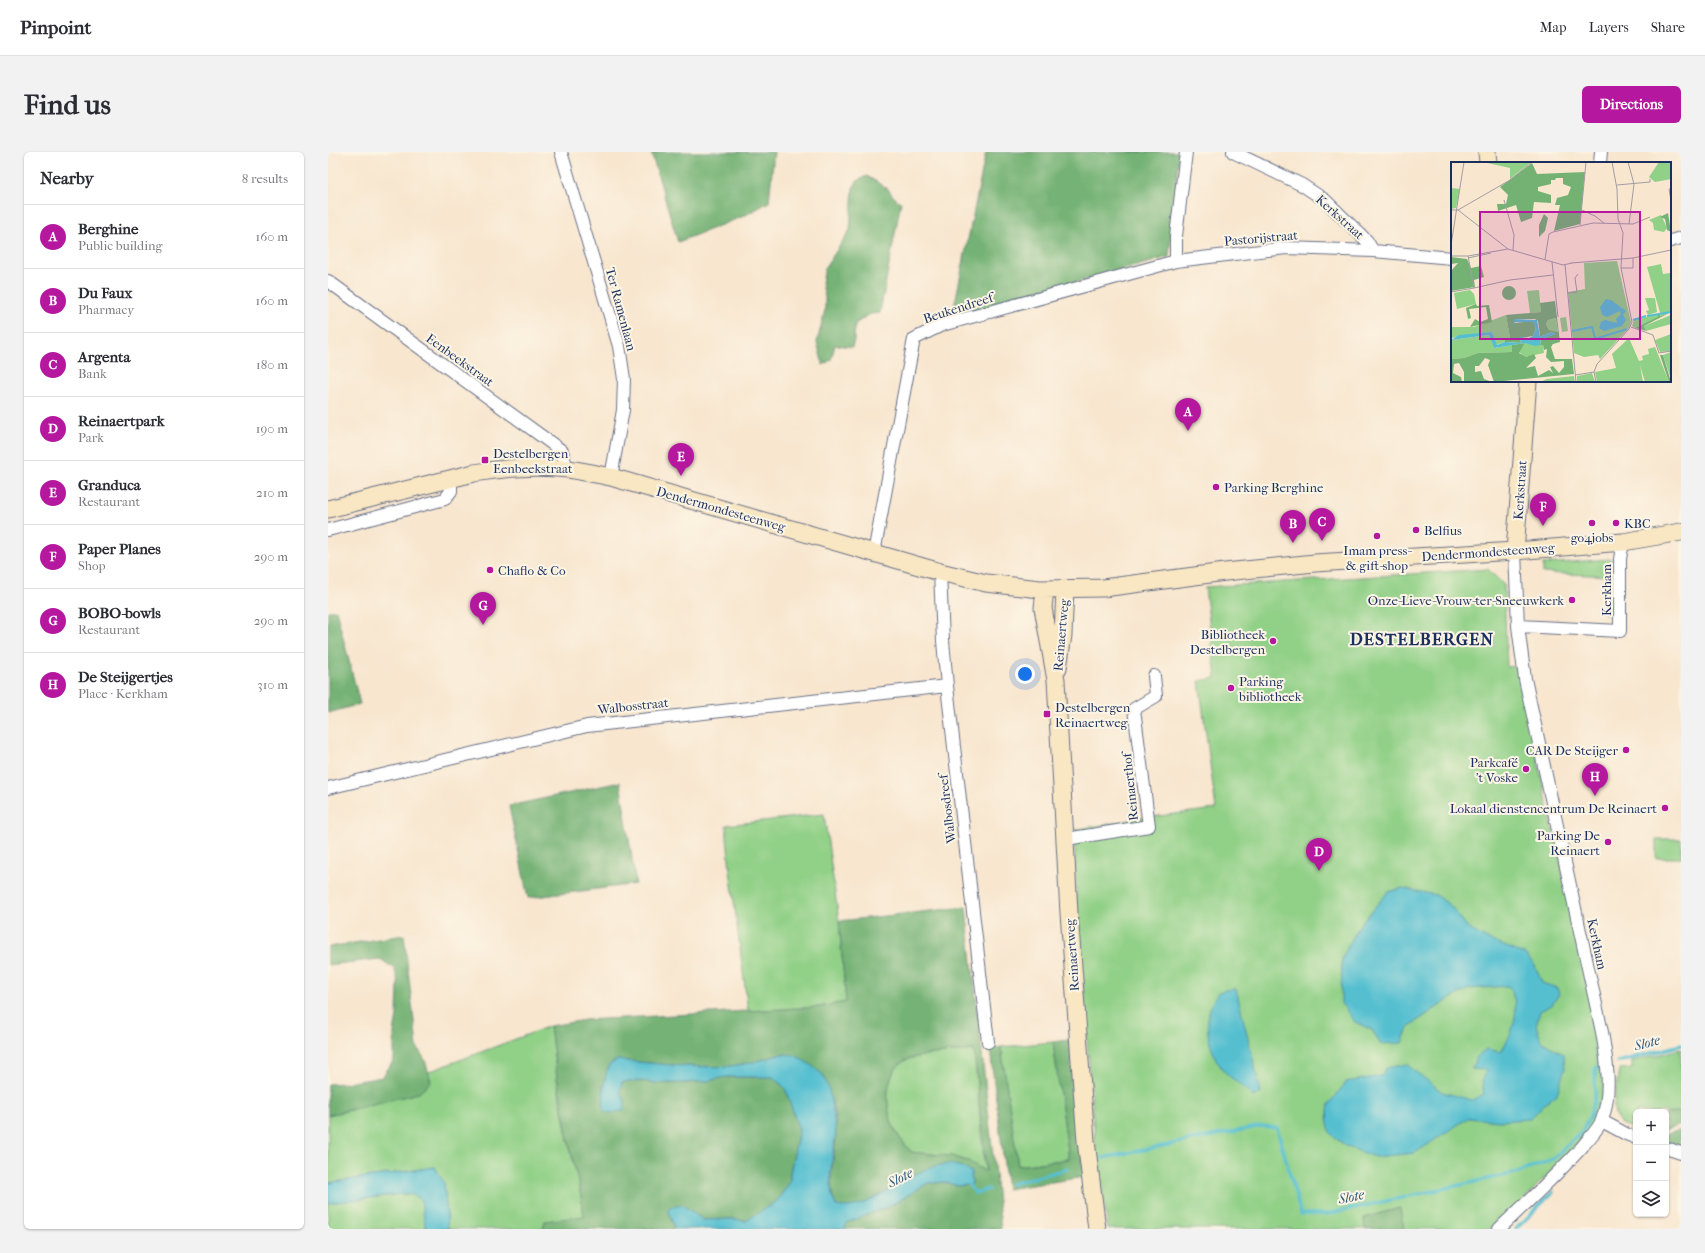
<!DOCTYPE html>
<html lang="en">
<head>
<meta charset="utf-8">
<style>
  :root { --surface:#fff; --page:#f2f2f3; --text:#2b2b33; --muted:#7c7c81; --line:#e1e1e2; --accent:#b5179e }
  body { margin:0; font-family:"IM FELL French Canon",serif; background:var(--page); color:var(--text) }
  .controls { position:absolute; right:12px; bottom:12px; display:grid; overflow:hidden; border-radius:6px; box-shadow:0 1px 3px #0004 }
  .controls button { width:36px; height:36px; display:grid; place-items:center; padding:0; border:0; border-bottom:1px solid var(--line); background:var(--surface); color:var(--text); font:20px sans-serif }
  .you { position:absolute; left:697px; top:522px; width:14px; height:14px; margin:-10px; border:3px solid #fff; border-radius:50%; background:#1a73e8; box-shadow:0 0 0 6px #1a73e833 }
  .badge { display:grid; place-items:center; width:26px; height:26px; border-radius:50%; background:var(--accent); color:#fff; font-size:13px; font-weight:700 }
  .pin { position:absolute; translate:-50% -33px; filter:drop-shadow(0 1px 2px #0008) }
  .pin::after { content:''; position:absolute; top:21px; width:14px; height:12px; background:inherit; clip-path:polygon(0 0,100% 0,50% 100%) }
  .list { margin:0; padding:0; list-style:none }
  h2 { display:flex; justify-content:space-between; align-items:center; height:52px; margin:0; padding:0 16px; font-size:17px }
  h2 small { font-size:13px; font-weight:400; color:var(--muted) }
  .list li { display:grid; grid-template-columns:26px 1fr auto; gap:12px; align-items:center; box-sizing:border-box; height:64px; padding:0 16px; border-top:1px solid var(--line) }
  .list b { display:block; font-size:15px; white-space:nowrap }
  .list p { margin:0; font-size:13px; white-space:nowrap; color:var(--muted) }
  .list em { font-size:13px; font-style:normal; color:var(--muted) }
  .icon { flex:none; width:22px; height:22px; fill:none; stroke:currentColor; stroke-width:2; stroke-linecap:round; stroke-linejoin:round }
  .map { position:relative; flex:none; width:1353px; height:1077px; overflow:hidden; border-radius:6px }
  header { display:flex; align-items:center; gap:24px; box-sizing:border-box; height:56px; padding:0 20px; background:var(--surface); border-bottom:1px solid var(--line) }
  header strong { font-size:19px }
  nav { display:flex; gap:22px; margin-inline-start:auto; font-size:14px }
  .intro { display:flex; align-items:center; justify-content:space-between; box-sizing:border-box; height:96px; padding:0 24px }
  h1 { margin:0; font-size:28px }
  .button { padding:10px 18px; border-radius:6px; background:var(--accent); color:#fff; font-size:14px; font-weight:700 }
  main { display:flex; gap:24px; padding:0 24px }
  aside { flex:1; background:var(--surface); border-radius:6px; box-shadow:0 1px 3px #0004 }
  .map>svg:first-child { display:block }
  .green { fill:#91d087; stroke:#568072 }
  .forest { fill:#74b274; stroke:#487069; fill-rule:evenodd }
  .water { fill:#54bfd0; stroke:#387797 }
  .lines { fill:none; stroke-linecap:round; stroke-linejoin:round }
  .stream { stroke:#54bfd0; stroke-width:3.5 }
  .street-casing { stroke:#686f86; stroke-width:14 }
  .secondary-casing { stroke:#686f86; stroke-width:19 }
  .street { stroke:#fff; stroke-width:12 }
  .secondary { stroke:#f9e7c3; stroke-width:17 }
  .poi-dot { fill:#b5179e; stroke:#fcf5e5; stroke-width:1.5 }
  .labels { text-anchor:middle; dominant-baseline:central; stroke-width:4; stroke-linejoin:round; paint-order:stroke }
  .street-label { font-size:13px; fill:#1b2f5e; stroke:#fcf5e5 }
  .poi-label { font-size:13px; fill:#1b2f5e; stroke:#fcf5e5; text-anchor:start }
  .water-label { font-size:14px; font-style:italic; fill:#2c5a80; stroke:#fcf5e5 }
  .district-label { font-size:17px; font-weight:bold; letter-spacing:1px; fill:#1b2f5e; stroke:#fcf5e5 }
  .inset-river { fill:none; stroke:#54bfd0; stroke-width:2 }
  .inset-road { fill:none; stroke:#a09da2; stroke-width:1 }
  .view { fill:#b5179e; fill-opacity:0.15; stroke:#b5179e; stroke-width:2 }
  .inset-edge { fill:none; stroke:#1b2f5e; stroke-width:2 }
</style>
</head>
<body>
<header>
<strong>Pinpoint</strong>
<nav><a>Map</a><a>Layers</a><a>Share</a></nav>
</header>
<div class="intro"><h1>Find us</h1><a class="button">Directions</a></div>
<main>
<aside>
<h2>Nearby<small>8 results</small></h2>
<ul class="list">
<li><span class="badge">A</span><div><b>Berghine</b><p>Public building</p></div><em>160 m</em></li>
<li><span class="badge">B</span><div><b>Du Faux</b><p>Pharmacy</p></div><em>160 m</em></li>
<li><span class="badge">C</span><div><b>Argenta</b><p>Bank</p></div><em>180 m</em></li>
<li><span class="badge">D</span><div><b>Reinaertpark</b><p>Park</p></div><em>190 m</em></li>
<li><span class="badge">E</span><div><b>Granduca</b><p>Restaurant</p></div><em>210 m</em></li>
<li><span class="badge">F</span><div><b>Paper Planes</b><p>Shop</p></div><em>290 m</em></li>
<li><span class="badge">G</span><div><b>BOBO-bowls</b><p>Restaurant</p></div><em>290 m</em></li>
<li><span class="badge">H</span><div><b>De Steijgertjes</b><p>Place · Kerkham</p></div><em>310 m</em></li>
</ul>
</aside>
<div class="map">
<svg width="1353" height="1077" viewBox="0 0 1353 1077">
  <rect width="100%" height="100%" fill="#fcf5e5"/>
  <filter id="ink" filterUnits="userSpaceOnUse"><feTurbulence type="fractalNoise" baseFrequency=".025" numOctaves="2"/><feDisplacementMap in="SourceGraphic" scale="8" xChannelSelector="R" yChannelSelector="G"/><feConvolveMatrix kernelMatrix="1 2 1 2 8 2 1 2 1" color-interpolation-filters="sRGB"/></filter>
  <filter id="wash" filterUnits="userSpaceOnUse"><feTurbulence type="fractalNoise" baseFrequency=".012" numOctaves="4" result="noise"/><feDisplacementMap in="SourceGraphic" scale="16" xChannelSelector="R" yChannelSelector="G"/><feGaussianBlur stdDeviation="0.9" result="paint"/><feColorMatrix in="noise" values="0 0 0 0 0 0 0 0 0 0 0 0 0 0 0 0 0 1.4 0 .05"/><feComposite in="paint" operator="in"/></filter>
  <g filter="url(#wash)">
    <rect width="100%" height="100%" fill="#f8e6cf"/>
    <path class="green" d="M 1283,407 L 1283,424 L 1215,421 L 1215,412 Z
      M 1160,417 L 1176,433 L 1179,515 L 1189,514 L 1276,909 L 1277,927 L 1270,970 L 1168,1077 L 1076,1077 L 1071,1056 L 1036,1066 L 1037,1077 L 780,1077 L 767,988 L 749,760 L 746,678 L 814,666 L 888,657 L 871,529 L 888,526 L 877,435 Z
      M 1286,430 L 1288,430 L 1288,462 L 1277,462 L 1277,454 L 1285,450 Z
      M 496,662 L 511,769 L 518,850 L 491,855 L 420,859 L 402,718 L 398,673 Z
      M 1328,687 L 1353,687 L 1353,706 L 1328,706 Z
      M 222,874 C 227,911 231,947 239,983 C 245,1011 253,1037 256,1065 L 217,1069 L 215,1077 L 120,1077 L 116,1032 L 107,1015 L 0,1031 L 0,963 L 36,955 L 103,930 L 100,920 Z
      M 725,890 L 741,1007 L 690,1014 L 673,895 Z
      M 1353,897 L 1353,959 L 1338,962 L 1338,960 L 1308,960 L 1308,978 L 1293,972 L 1287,963 L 1286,953 L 1291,917 L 1304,916 L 1304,909 Z
      M 646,898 L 656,1011 L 658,1020 L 640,1009 L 623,1004 L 583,1000 C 578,993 572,987 568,980 C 557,960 555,927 573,911 C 584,902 630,900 646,898 Z
      M 74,1042 L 86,1043 L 93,1048 L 98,1077 L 0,1077 L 0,1051 Z"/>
    <path class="forest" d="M 323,0 L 446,0 L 441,50 L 416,64 L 350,90 Z
      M 658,0 L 851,0 L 841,105 L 624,165 Z
      M 539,24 L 560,37 L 568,48 L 573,50 L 552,161 L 542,162 L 527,172 L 526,188 L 524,195 L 507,193 L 503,208 L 495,213 L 489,190 L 497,158 L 497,145 L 494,131 L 497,116 L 522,78 L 525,36 L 530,28 Z
      M 8,458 L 32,552 L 0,561 L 0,459 Z
      M 292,630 L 308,732 L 200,746 L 181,654 Z
      M 638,755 L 673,1077 L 517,1077 L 517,1071 L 562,1054 L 600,1031 L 616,1030 L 631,1034 L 644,1032 L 643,1020 L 606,1015 L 588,1022 L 533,1053 L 516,1056 L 508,1054 C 497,1027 508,1007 508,980 C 508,963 502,939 495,923 L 454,902 C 438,907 420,912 403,914 C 369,917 324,911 289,908 L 275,934 L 276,959 L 297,949 L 292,941 L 294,930 L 314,929 L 328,931 L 356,931 L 379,929 L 397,925 L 445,925 L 457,936 L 471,978 L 462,1021 L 462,1030 L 449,1049 L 418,1069 L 405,1067 L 375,1068 L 355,1053 L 345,1074 L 347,1077 L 215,1077 L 217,1069 L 256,1064 C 253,1037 245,1011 239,983 C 232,947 227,910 222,874 L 257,868 L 491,855 L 518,850 L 511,769 ZM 646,898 L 658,1019 L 657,1019 L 640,1009 L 623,1004 L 583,1000 C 578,993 572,987 568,980 C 557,960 555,927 573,911 C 584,902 630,900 646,898 Z
      M 76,783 L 89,895 L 97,908 L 103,930 L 91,941 L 0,963 L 0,932 L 20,931 L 54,925 L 66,908 L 66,881 L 69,864 L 70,829 L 66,816 L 52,807 L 0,813 L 0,795 Z
      M 741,888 L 756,1025 L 679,1037 L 662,897 L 673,895 L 690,1014 L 741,1007 L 725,890 Z
      M 1353,959 L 1353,973 L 1338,978 L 1338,962 Z
      M 1353,978 L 1353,995 L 1338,990 L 1338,982 Z
      M 1072,1056 L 1076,1077 L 1037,1077 L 1036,1066 Z"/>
    <path class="water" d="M 1074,736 L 1108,743 L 1122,753 L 1141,777 L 1159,787 L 1198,803 L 1207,814 L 1214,831 L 1229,836 L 1231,842 L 1224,853 L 1212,859 L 1208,873 L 1213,889 L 1235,902 L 1237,916 L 1229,942 L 1215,953 L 1202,967 L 1172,969 L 1140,966 L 1087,1001 L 1047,1005 L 1017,994 L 1002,981 L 999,967 L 1001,952 L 1018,930 L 1053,924 L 1058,916 L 1080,912 L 1083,916 L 1114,940 L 1144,948 L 1156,942 L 1154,927 L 1159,918 L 1144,917 L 1148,905 L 1158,897 L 1173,900 C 1183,884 1192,863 1185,844 C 1184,840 1184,836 1179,834 L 1141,837 L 1120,848 L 1080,875 L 1074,891 L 1053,892 L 1044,878 L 1027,870 L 1013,851 L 1014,806 L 1032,772 L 1060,740 Z
      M 908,837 L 933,941 L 925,945 C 915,933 904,928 895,918 C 882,901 875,875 883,854 C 889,839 892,838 908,837 Z
      M 454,902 L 467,903 L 483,913 L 495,923 L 501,937 L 508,980 L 502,1023 L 504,1044 L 508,1054 C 554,1064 597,989 643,1020 L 644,1032 L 631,1034 L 616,1030 L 600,1031 L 562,1054 L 518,1071 L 517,1077 L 347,1077 L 341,1061 L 342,1055 L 355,1053 L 375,1068 L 405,1067 L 418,1069 L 449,1049 L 462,1030 L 462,1021 L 471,978 L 457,936 L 445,925 L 397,925 L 379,929 L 356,931 L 328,931 L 314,929 L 294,930 L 292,940 L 297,949 L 296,958 L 284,961 L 276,959 C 275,942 275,929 281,913 L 289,908 C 325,911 368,917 403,914 C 420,912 438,907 454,902 Z
      M 107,1015 L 116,1031 L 120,1077 L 98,1077 L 93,1048 L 86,1043 L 74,1042 L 0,1051 L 0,1031 Z"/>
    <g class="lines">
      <path class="stream" d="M 1290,910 L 1353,893
        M 775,1006 L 934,974 L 949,976 L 973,1062 L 999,1062 L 1192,1020 L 1225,1007 L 1254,980 L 1262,964 L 1267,944 L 1267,916 L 1274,914
        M 638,1029 L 647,1041 L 661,1037
        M 683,1032 L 739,1017
        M 1188,1077 L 1225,1040"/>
    </g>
  </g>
  <g filter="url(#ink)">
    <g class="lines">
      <g class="street-casing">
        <path id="street" d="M 233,0 L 291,194 L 296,227 L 295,258 L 283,325
          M 905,0 L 974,33 L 997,48 L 1039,89 L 1045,99
          M 1272,11 L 1273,0
          M 1342,89 L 1353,86
          M 848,109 L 848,84 L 858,0
          M 0,129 L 234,299 L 239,317
          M 0,378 L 117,347 L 123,339 L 123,327
          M 546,401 L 586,187 L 614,173 L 848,109 L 958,96 L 1045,99 L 1124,106
          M 612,420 L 615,489 L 619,534 L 660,890
          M 1190,474 L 1292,479 L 1292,407 L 1295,390
          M 0,636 L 259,574 L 619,534
          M 738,687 L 821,674 L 806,557 L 828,544 L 826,524
          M 1274,969 L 1298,982 L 1308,986
          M 1338,996 L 1353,1001
          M 1171,1077 C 1199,1050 1228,1024 1254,995 C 1260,987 1270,978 1274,968 C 1284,940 1279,909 1274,880 L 1197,527 L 1190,474 L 1187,399"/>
      </g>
      <g class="secondary-casing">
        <path id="secondary" d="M 1159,0 L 1160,11
          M 0,357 L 146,321 C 176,316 209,313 240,317 C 254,319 268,322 283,325 L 612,420 L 658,431 L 712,437 L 775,436 L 897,420 L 987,411 L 1187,399 L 1295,390 L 1353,380
          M 1187,399 L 1200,229
          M 717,438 L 715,456 L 728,528 L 741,761 L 758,989 L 769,1077
          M 730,516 L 735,483 L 737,437"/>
      </g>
      <use href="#street" class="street"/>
      <use href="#secondary" class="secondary"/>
    </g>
  </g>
  <g class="poi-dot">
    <rect x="153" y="304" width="8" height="8" rx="2"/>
    <circle cx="888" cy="335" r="4"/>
    <circle cx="1264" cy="371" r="4"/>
    <circle cx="1288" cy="371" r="4"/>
    <circle cx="1088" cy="378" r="4"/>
    <circle cx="1049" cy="384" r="4"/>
    <circle cx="162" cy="418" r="4"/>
    <circle cx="1244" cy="448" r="4"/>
    <circle cx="945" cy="489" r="4"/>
    <circle cx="903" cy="536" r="4"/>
    <rect x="715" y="558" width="8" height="8" rx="2"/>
    <circle cx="1298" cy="598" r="4"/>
    <circle cx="1198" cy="617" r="4"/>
    <circle cx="1337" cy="656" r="4"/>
    <circle cx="1280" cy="690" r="4"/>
  </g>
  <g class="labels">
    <g class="street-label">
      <text transform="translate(1012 65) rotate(42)">Kerkstraat</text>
      <text transform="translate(933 86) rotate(-5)">Pastorijstraat</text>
      <text transform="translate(630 156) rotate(-18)">Beukendreef</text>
      <text transform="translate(293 157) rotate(75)">Ter Ramenlaan</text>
      <text transform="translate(132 208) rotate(36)">Eenbeekstraat</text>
      <text transform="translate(1192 338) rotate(-86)">Kerkstraat</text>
      <text transform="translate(393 357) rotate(16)">Dendermondesteenweg</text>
      <text transform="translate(1160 400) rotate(-4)">Dendermondesteenweg</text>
      <text transform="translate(1278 438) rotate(-90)">Kerkham</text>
      <text transform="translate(733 483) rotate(-85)">Reinaertweg</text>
      <text transform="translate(305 554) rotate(-6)">Walbosstraat</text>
      <text transform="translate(802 635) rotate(-96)">Reinaerthof</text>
      <text transform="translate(619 657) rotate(-97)">Walbosdreef</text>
      <text transform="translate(1269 792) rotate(78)">Kerkham</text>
      <text transform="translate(744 803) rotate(-94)">Reinaertweg</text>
    </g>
    <g class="poi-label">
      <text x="165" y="301">Destelbergen<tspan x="165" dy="15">Eenbeekstraat</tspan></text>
      <text x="896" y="335">Parking Berghine</text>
      <text x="1296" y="371">KBC</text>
      <text x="1096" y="378">Belfius</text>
      <text x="1264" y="385" text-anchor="middle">go4jobs</text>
      <text x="1049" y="398" text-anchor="middle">Imam press-<tspan x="1049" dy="15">&amp; gift-shop</tspan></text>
      <text x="170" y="418">Chaflo &amp; Co</text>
      <text x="1236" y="448" text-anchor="end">Onze-Lieve-Vrouw-ter-Sneeuwkerk</text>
      <text x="937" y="482" text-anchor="end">Bibliotheek<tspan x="937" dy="15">Destelbergen</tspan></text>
      <text x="911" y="529">Parking<tspan x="911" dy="15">bibliotheek</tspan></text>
      <text x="727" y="555">Destelbergen<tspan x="727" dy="15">Reinaertweg</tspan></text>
      <text x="1290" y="598" text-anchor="end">CAR De Steijger</text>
      <text x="1190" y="610" text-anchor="end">Parkcafé<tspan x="1190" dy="15">'t Voske</tspan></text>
      <text x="1329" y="656" text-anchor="end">Lokaal dienstencentrum De Reinaert</text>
      <text x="1272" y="683" text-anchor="end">Parking De<tspan x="1272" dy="15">Reinaert</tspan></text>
    </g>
    <g class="water-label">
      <text transform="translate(1319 891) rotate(-15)">Slote</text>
      <text transform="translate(572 1026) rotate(-27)">Slote</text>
      <text transform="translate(1023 1045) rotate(-12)">Slote</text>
    </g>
    <g class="district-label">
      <text x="1094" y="487">DESTELBERGEN</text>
    </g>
  </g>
  <g transform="translate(1123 10)">
    <rect width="220" height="220" fill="#f8e6cf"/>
    <path d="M 32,0 L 80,0 L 59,17 L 59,6 ZM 208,0 L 220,0 L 220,17 L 204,20 L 198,15 ZM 0,26 L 9,27 L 5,46 L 0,47 ZM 210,53 L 216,66 L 213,70 L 203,68 L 202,61 L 198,58 ZM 166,99 L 180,160 L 178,166 L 149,197 L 147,193 L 133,195 L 123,191 L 117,130 L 134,127 L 133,101 ZM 210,102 L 212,112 L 219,111 L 220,113 L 220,150 L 210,154 L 196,105 ZM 19,128 L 23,132 L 25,142 L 6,147 L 3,131 ZM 88,128 L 90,150 L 79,151 L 76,129 ZM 194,136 L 204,136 L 206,150 L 197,153 L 195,149 L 198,148 ZM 207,152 L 208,155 L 205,157 L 184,166 L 181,164 L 183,158 ZM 55,153 L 59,176 L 55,176 L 54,180 L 45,183 L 41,170 L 0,176 L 0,165 L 23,165 ZM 220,153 L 220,162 L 195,169 L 193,164 ZM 115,155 L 117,169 L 111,170 L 109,156 ZM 105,156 L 107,171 L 98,168 L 95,162 L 97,158 ZM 220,172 L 220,189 L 209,190 L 204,178 ZM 38,173 L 43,186 L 61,183 L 61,190 L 27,191 L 13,196 L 0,197 L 0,178 ZM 178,176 L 188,199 L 192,198 L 191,194 L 198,192 L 197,187 L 204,185 L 218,220 L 194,220 L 189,203 L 192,220 L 146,220 L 144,210 L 165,206 L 161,192 ZM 74,181 L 92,183 L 93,191 L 74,195 L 68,190 ZM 220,190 L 220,217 L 212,193 ZM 141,211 L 144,220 L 126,220 L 126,214 ZM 123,214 L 124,220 L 89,220 L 96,217 Z" fill="#91d087"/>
    <path d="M 81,1 L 86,12 L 134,10 L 129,62 L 103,69 L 109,43 L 104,43 L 106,36 L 117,33 L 120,25 L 112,22 L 112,16 L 105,16 L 104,18 L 100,18 L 100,22 L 87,25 L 87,29 L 100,33 L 100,41 L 83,40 L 81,56 L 78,57 L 70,60 L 65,43 L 47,49 L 46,42 L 55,42 L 57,33 L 49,25 ZM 217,51 L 220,70 L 216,68 L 214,57 L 209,55 ZM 93,52 L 97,56 L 94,69 L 88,75 L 88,63 ZM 0,95 L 16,97 L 20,106 L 30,104 L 33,115 L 23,118 L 24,125 L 0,129 L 0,109 L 7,101 L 0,102 ZM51 131a7 7 0 1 1 14 0a7 7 0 1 1-14 0ZM 104,139 L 109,180 L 102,182 L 100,185 L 104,197 L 121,197 L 123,212 L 43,220 L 37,203 L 39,198 L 34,196 L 28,204 L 24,204 L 24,210 L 30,209 L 33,217 L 41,220 L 13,220 L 13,210 L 8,201 L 3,202 L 2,211 L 10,215 L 11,220 L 0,220 L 0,197 L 13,196 L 27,191 L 61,190 L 61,183 L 74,181 L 68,191 L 75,195 L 83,192 L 85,196 L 75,206 L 84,204 L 87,214 L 98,208 L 102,211 L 99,205 L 102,204 L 108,211 L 113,205 L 113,199 L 100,200 L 95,195 L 96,187 L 93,188 L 92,183 L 89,183 L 90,177 L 104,172 L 101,170 L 89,175 L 87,159 L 84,157 L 63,157 L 63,161 L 82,159 L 85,166 L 82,174 L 69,176 L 70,181 L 54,180 L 54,176 L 59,176 L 55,153 L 90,150 L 89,141 ZM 105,156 L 107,170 L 106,170 L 98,168 L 95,162 L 97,158 ZM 25,142 L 26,144 L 38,143 L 41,160 L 19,165 L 24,157 L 29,160 L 37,157 L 35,145 L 18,147 L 20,156 L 17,157 L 15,146 ZM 220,150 L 191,165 L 193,164 L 195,169 L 184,166 L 207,155 L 207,152 L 210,154 ZM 209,193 L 212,193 L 220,220 L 218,220 Z" fill="#74b274" fill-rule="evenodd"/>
    <path d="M 155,137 L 160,138 L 175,149 L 172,153 L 175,158 L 171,164 L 153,169 L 148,166 L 150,160 L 154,158 L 166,161 L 165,157 L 170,152 L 169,149 L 156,155 L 151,153 L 149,145 ZM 63,157 L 86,158 L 89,175 L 101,170 L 105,172 L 90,177 L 89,183 L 84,184 L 74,181 L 43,186 L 38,173 L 0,178 L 8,173 L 41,170 L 46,183 L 54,180 L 70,181 L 69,175 L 78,176 L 82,174 L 85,166 L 82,160 L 64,160 L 62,164 Z" fill="#54bfd0"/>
    <path class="inset-river" d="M 196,154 L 220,150M 182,158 L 195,154M 121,169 L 141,165 L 144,176 L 147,176 L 176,167"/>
    <path class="inset-road" d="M 177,0 L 183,22 L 178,62M 166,23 L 199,20 L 199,17M 220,26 L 218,27 L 220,39M 53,38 L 63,73 L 62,88M 0,48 L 7,48 L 57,87M 7,48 L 59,18 L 81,0M 131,48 L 144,54 L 153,61M 129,63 L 135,0M 0,83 L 13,0M 0,94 L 17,94 L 57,87 L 112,103 L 121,101M 17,96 L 40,91M 94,97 L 98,72 L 102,70 L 142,61 L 182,62 L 199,55M 101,100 L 107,155M 120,101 L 182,96 L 220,88M 114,102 L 125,220M 170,106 L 182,106 L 182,96M 23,126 L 59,118 L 102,113M 0,130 L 23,126 L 17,94M 117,131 L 126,130 L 124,116 L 127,112M 180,165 L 202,173 L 208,191 L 220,189M 124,213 L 143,210M 145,220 L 143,210 L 146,202 L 178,167 L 181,160 L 170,106 L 172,71 L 167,57 L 166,27 L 161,0"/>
    <path class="view" d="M 29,50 L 189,50 L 189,177 L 29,177 Z"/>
    <rect width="220" height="220" class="inset-edge"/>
  </g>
</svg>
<div class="controls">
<button>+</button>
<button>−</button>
<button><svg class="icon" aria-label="layers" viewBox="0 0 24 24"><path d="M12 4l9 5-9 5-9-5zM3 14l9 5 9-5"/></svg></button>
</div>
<div class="you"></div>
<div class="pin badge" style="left:860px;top:279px">A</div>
<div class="pin badge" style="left:965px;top:391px">B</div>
<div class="pin badge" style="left:994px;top:389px">C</div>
<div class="pin badge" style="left:991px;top:719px">D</div>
<div class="pin badge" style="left:353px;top:324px">E</div>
<div class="pin badge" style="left:1215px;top:374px">F</div>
<div class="pin badge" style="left:155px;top:473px">G</div>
<div class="pin badge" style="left:1267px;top:644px">H</div>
</div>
</main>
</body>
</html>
